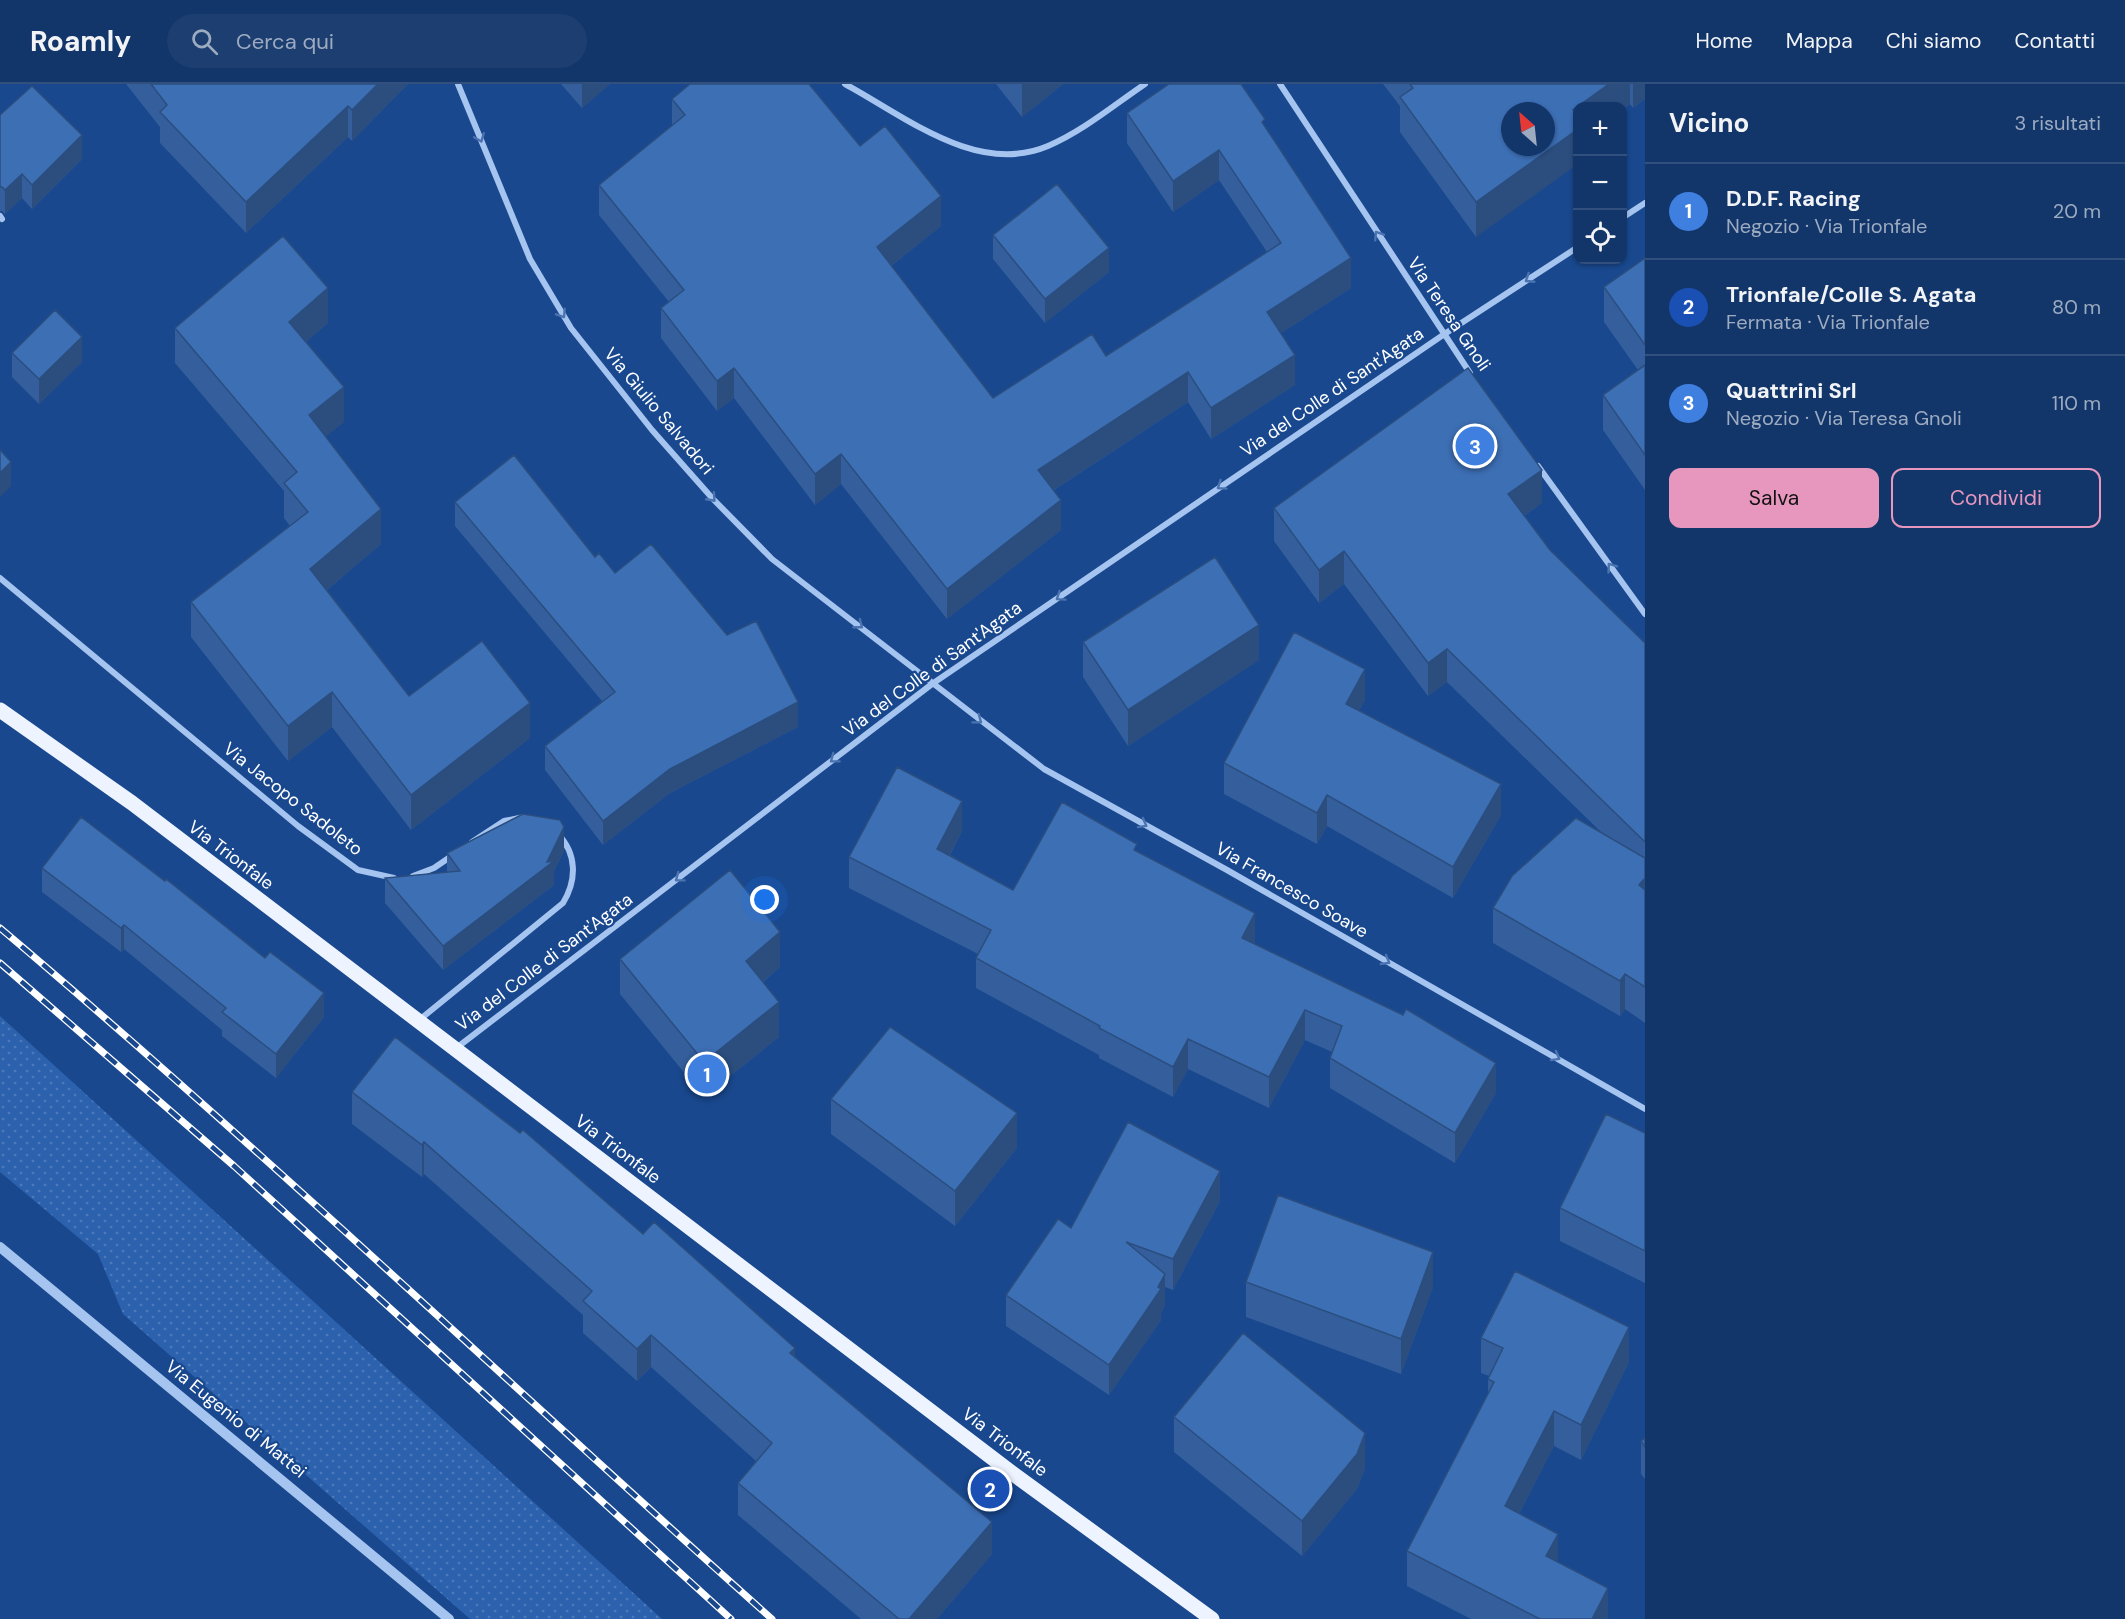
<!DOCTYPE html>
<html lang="it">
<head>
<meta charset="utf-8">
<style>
  :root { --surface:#13366a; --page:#1c3e70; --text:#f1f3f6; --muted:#9dabc1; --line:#32507e; --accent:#e797bd }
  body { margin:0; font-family:"DM Sans",sans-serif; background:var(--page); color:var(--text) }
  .controls { position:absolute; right:18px; top:18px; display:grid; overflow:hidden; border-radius:12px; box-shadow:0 2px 4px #0004 }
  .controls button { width:54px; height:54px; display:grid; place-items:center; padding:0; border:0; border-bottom:2px solid var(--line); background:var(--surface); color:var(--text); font:30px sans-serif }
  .compass { position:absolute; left:1501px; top:18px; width:54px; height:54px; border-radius:50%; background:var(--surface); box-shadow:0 2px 4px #0004; rotate:333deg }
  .you { position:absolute; left:765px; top:816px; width:21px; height:21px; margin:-15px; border:4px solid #fff; border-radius:50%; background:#1a73e8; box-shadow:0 0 0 9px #1a73e833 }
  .badge { display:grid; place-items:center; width:39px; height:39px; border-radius:50%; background:var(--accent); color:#fff; font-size:20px; font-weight:700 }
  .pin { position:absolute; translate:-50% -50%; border:3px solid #fff; box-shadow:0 2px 6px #0006 }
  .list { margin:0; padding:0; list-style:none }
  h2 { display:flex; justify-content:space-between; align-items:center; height:78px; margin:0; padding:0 24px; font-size:26px }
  h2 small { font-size:20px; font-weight:400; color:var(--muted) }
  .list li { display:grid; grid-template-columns:39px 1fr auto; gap:18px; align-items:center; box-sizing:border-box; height:96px; padding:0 24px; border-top:2px solid var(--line) }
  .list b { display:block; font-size:22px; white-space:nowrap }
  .list p { margin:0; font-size:20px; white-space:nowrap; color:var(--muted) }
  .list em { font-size:20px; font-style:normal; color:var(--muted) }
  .actions { display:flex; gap:12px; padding:18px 24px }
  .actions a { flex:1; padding:14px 0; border:2px solid var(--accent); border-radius:12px; text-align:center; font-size:21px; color:var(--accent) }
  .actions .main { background:var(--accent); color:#111 }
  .icon { flex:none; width:33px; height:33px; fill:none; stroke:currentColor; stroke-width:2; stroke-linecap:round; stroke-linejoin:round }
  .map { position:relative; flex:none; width:1645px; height:1535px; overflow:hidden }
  header { display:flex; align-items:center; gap:36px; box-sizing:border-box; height:84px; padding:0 30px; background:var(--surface); border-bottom:2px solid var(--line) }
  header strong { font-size:28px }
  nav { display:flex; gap:33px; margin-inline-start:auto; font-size:21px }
  .search { width:420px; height:54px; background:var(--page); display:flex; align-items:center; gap:15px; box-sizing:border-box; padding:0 21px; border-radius:33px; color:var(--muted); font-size:22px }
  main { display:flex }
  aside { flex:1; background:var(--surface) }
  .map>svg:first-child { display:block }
  .grass { fill:url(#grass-dots) }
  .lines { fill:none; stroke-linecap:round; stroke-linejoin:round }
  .minor { stroke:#a5c4ef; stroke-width:6 }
  .tertiary { stroke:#a5c4ef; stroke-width:10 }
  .primary { stroke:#edf3ff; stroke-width:15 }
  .rail-casing { stroke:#fff; stroke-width:7 }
  .rail { stroke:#19488e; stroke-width:4.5; stroke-dasharray:14; stroke-linecap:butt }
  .wall { fill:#345f9c }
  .shaded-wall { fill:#2b4e7f }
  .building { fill:#3d6fb5; stroke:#2b4e7f; stroke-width:1.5; fill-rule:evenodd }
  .oneway { stroke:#4a73b0 }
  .labels { text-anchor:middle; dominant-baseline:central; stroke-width:4.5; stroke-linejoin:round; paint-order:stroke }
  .street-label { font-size:18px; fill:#fff; stroke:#19488e }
</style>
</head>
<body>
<header>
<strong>Roamly</strong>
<div class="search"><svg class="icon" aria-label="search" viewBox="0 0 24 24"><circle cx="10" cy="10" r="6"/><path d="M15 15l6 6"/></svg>Cerca qui</div>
<nav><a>Home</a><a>Mappa</a><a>Chi siamo</a><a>Contatti</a></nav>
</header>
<main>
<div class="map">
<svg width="1645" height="1535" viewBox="0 0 1645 1535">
  <defs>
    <pattern id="grass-dots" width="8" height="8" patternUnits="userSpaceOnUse" patternTransform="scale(1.5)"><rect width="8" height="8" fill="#2c61ad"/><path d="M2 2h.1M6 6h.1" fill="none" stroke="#4c79b9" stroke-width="1.8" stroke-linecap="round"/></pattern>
  </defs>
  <rect width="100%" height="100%" fill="#19488e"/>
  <path class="grass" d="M 0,932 L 662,1535 L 470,1535 L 123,1230 L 98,1170 L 0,1088 Z"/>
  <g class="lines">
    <path class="minor" d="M 458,0 L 530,175 L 571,244 L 652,346 L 713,415 L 772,475 L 1044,685 L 1227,786 L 1645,1025
      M 845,0 C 906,33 977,92 1048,62 C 1083,47 1114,21 1145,0
      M 1280,0 L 1470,289
      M 0,132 L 2,135
      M 1622,134 L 1645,119
      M 1538,382 L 1645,530
      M 0,494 L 298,742 L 358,786 L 394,794
      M 472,758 L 504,737 L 524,733
      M 413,792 L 434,784 L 453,771
      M 418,937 L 563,819 C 577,796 577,770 558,750
      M 455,965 L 932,600 L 1443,251 L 1578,163"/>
    <path class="tertiary" d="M 0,1163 L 449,1535"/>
    <path class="primary" d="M 0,626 L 132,719 L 1012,1389 L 1212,1535"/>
    <g class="rail-casing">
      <path id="rail" d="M 0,844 C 264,1067 514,1305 772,1535
        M 0,879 L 234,1082 L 731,1535"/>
    </g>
    <use href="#rail" class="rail"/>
  </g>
  <path class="wall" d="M 126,0 L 408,0 L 352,57 L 348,53 L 246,149 L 160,59 L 160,43 Z
    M 561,0 L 610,0 L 582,24 Z
    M 996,0 L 1063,0 L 1022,33 Z
    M 1383,0 L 1645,0 L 1645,15 L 1633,24 L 1630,20 L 1623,25 L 1623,22 L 1578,22 L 1476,153 L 1400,48 L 1400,22 Z
    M 672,15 L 860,62 L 941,142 L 891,182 L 993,314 L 1106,272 L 1267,168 L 1219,96 L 1173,128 L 1127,59 L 1127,29 L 1265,43 L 1351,204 L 1281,249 L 1295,301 L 1211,355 L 1188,318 L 1054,406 L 1061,446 L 947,535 L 841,400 L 815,421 L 734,314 L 717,327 L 661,254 L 661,224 L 669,218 L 599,131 L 599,101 L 672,41 Z
    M 0,31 L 82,75 L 32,125 L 22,114 L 5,130 L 2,127 L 0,127 Z
    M 993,151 L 1109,188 L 1045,239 L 993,175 Z
    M 1645,174 L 1645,406 L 1603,346 L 1603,311 L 1638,286 L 1604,238 L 1604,203 Z
    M 328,239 L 306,258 L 344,338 L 326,352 L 381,460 L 327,506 L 409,612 L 530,654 L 411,746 L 332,643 L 288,677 L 191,553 L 191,518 L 290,442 L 284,434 L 284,407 L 175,279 L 175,244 Z
    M 12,269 L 82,278 L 39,320 L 12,293 Z
    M 455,418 L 595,473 L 615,489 L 727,551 L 798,643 L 670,709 L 603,761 L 545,686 L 545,662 L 602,617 L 455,442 Z
    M 1542,419 L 1524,432 L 1550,466 L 1645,559 L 1645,939 L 1625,925 L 1620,932 L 1493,859 L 1493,824 L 1602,749 L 1447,598 L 1428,612 L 1344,500 L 1319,519 L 1274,457 L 1274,424 Z
    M 1083,558 L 1259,576 L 1128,662 L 1083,593 Z
    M 1365,616 L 1359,627 L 1501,731 L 1453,814 L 1327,742 L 1317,760 L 1224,710 L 1224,679 Z
    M 962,747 L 950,771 L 1013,806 L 1137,767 L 1255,860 L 1496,1009 L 1455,1079 L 1330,1004 L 1330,974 L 1332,968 L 1305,956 L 1269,1024 L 1188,985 L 1173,1013 L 1099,974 L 1099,971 L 976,904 L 976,874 L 978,870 L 849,804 L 849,773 Z
    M 564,767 L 554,787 L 554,801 L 443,886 L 385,819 L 385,794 L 447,788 L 447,769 Z
    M 42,784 L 324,933 L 276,994 L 222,952 L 222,946 L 124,865 L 121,868 L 42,808 Z
    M 620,875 L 780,883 L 763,898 L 779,953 L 704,1013 L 620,910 Z
    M 352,1008 L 643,1150 L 795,1273 L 992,1470 L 937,1535 L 861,1535 L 738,1431 L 738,1399 L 756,1377 L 651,1283 L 637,1297 L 583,1249 L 583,1231 L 424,1090 L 422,1093 L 352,1040 Z
    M 831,1015 L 1017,1064 L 955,1142 L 831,1050 Z
    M 1645,1049 L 1645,1199 L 1560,1157 L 1560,1124 Z
    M 1220,1117 L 1173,1206 L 1165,1203 L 1165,1221 L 1161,1229 L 1161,1236 L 1109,1311 L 1006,1242 L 1006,1211 L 1071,1144 Z
    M 1246,1198 L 1433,1203 L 1401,1290 L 1246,1233 Z
    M 1481,1254 L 1629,1278 L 1581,1376 L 1554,1362 L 1519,1430 L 1558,1478 L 1608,1535 L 1471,1535 L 1407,1502 L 1407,1467 L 1488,1310 L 1488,1295 L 1489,1292 L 1481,1289 Z
    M 1174,1333 L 1365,1384 L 1357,1405 L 1302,1472 L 1174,1368 Z
    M 1645,1354 L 1645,1395 L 1641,1390 L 1641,1357 Z"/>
  <path class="shaded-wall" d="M 378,0 L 408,0 L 352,57 L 352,26 Z
    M 582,0 L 610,0 L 582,24 Z
    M 1022,0 L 1063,0 L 1022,33 Z
    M 1609,0 L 1630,0 L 1630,20 L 1623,25 L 1623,22 L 1578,22 Z
    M 1633,0 L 1645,0 L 1645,15 L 1633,24 Z
    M 348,22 L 348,53 L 246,149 L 246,118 Z
    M 1578,23 L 1578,80 L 1476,153 L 1476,118 Z
    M 82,51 L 82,75 L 32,125 L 32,101 Z
    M 1219,66 L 1219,96 L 1173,128 L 1173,97 Z
    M 22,90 L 22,114 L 5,130 L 5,106 Z
    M 941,112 L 941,142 L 877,193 L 877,163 Z
    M 1109,164 L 1109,188 L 1045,239 L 1045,215 Z
    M 1351,174 L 1351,204 L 1267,258 L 1267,228 Z
    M 328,204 L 328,239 L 289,273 L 289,238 Z
    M 82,253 L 82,278 L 39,320 L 39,295 Z
    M 1295,271 L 1295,301 L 1211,355 L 1211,324 Z
    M 734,284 L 734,314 L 717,327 L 717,297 Z
    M 1188,288 L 1188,318 L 1038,416 L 1038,386 Z
    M 344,303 L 344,338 L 309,366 L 309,331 Z
    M 841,370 L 841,400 L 815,421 L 815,390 Z
    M 11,378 L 11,402 L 0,413 L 0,389 Z
    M 1542,386 L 1542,419 L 1508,443 L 1508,410 Z
    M 1061,416 L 1061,446 L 947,535 L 947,505 Z
    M 381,425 L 381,460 L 310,520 L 310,485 Z
    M 1344,467 L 1344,500 L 1319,519 L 1319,486 Z
    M 1259,541 L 1259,576 L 1128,662 L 1128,626 Z
    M 1447,565 L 1447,598 L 1428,612 L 1428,579 Z
    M 1365,585 L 1365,616 L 1346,651 L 1346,620 Z
    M 332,608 L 332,643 L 288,677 L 288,642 Z
    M 798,618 L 798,643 L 670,709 L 603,761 L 603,737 L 670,685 Z
    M 530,619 L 530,654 L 411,746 L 411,711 Z
    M 1501,700 L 1501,731 L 1453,814 L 1453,783 Z
    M 1327,711 L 1327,742 L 1317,760 L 1317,729 Z
    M 962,717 L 962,747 L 937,795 L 937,765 Z
    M 564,743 L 564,767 L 554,787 L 554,801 L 443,886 L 443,862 L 547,778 Z
    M 1645,794 L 1645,829 L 1639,801 Z
    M 1255,829 L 1255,859 L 1242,884 L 1242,854 Z
    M 124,841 L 124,865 L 121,868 L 121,844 Z
    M 780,848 L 780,883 L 746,912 L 746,877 Z
    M 1625,890 L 1625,925 L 1620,932 L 1620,897 Z
    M 324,909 L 324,933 L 276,994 L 276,970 Z
    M 779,918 L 779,953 L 704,1013 L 704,978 Z
    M 1305,926 L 1305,956 L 1269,1024 L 1269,993 Z
    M 1188,955 L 1188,985 L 1173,1013 L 1173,983 Z
    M 1496,979 L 1496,1009 L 1455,1079 L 1455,1049 Z
    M 1017,1029 L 1017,1064 L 955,1142 L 955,1107 Z
    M 424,1058 L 424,1090 L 422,1093 L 422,1061 Z
    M 1220,1087 L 1220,1117 L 1173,1206 L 1173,1175 Z
    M 1433,1168 L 1433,1203 L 1401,1290 L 1401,1255 Z
    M 1165,1190 L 1165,1221 L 1161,1229 L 1161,1236 L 1109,1311 L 1109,1281 L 1158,1203 Z
    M 1629,1243 L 1629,1278 L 1581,1376 L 1581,1341 Z
    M 651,1251 L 651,1283 L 637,1297 L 637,1265 Z
    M 795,1264 L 795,1296 L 790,1269 Z
    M 1554,1327 L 1554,1362 L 1505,1457 L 1505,1422 Z
    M 1365,1349 L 1365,1384 L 1357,1405 L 1302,1472 L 1302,1437 Z
    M 992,1438 L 992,1470 L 937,1535 L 909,1535 Z
    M 1558,1450 L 1558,1485 L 1546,1472 Z
    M 1608,1504 L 1608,1535 L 1592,1535 Z"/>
  <path class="building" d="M 151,0 L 378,0 L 352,26 L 348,22 L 246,118 L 160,28 L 167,21 Z
    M 690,0 L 809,0 L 860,62 L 885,42 L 941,112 L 877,163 L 993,314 L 1092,250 L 1106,272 L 1281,159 L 1219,66 L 1173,97 L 1127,29 L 1169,0 L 1241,0 L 1265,35 L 1262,38 L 1351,174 L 1267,228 L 1295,271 L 1211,324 L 1188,288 L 1038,386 L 1061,416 L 947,505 L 841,370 L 815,390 L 734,284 L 717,297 L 661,224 L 684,206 L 599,101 L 685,31 L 672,15 Z
    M 1410,0 L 1609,0 L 1573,26 L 1578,33 L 1578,45 L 1476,118 L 1400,13 L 1413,4 ZM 1510,27 L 1546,27 L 1546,63 L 1510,63 Z
    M 32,2 L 82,51 L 32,101 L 22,90 L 5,106 L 2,103 L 0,103 L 0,31 Z
    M 1057,100 L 1109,164 L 1045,215 L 993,151 Z
    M 283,152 L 328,204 L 289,238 L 344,303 L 309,331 L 381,425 L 310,485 L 409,612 L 482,557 L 530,619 L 411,711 L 332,608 L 288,642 L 191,518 L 308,428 L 284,399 L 297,388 L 175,244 Z
    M 1645,174 L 1645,261 L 1604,203 Z
    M 55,226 L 82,253 L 39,295 L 12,269 Z
    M 1645,281 L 1645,371 L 1603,311 Z
    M 1468,284 L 1542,386 L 1508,410 L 1550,466 L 1645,559 L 1645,758 L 1447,565 L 1428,579 L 1344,467 L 1319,486 L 1274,424 Z
    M 0,366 L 11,378 L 0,389 Z
    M 514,371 L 595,473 L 599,469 L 615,489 L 651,460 L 727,551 L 756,537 L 798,618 L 670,685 L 603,737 L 545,662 L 615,608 L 455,418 Z
    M 1215,473 L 1259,541 L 1128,626 L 1083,558 Z
    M 1294,548 L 1365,585 L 1346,620 L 1501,700 L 1453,783 L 1327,711 L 1317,729 L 1224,679 Z
    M 897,683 L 962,717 L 937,765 L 1013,806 L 1062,718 L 1137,760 L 1134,766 L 1255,829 L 1242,854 L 1403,931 L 1406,925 L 1496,979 L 1455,1049 L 1330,974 L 1342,942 L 1305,926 L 1269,993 L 1188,955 L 1173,983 L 1099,944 L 1100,942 L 976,874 L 991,846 L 849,773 Z
    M 523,730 L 560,736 L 564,743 L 547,778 L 554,777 L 443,862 L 385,794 L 460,787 L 447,769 Z
    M 81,733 L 165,797 L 166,795 L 265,874 L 270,868 L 324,909 L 276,970 L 222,928 L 226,924 L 124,841 L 121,844 L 42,784 Z
    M 1576,734 L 1645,774 L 1645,794 L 1639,801 L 1645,806 L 1645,903 L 1625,890 L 1620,897 L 1493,824 L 1512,792 Z
    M 730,786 L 780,848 L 746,877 L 779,918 L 704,978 L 620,875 Z
    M 890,943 L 1017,1029 L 955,1107 L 831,1015 Z
    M 395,953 L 520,1049 L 523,1046 L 643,1150 L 654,1138 L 795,1264 L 790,1269 L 992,1438 L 909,1535 L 899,1535 L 738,1399 L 772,1359 L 651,1251 L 637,1265 L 583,1217 L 592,1207 L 424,1058 L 422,1061 L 352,1008 Z
    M 1606,1030 L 1645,1049 L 1645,1167 L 1560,1124 Z
    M 1128,1038 L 1220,1087 L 1173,1175 L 1126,1158 L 1165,1190 L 1158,1203 L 1161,1205 L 1109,1281 L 1006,1211 L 1058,1135 L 1071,1144 Z
    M 1278,1111 L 1433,1168 L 1401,1255 L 1246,1198 Z
    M 1515,1187 L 1629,1243 L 1581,1341 L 1554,1327 L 1505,1422 L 1558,1450 L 1546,1472 L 1608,1504 L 1592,1535 L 1540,1535 L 1407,1467 L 1494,1298 L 1488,1295 L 1503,1264 L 1481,1254 Z
    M 1243,1249 L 1365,1349 L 1357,1370 L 1302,1437 L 1174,1333 Z
    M 1645,1354 L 1645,1363 L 1641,1357 Z"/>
  <defs><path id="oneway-chevron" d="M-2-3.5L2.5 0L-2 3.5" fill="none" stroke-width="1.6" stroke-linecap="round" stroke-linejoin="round" transform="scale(1.5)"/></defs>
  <g class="oneway">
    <use href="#oneway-chevron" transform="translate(480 54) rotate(68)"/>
    <use href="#oneway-chevron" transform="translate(1378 151) rotate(-123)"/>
    <use href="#oneway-chevron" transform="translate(1529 195) rotate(147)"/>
    <use href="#oneway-chevron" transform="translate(562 230) rotate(57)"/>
    <use href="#oneway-chevron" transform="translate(1221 402) rotate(146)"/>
    <use href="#oneway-chevron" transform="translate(712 414) rotate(48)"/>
    <use href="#oneway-chevron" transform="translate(1611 483) rotate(-126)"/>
    <use href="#oneway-chevron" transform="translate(1060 513) rotate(146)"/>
    <use href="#oneway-chevron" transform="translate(859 541) rotate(38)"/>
    <use href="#oneway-chevron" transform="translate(978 636) rotate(37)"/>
    <use href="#oneway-chevron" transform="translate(834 675) rotate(143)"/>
    <use href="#oneway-chevron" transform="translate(1143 740) rotate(29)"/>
    <use href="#oneway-chevron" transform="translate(679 794) rotate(143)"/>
    <use href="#oneway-chevron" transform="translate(1386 877) rotate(30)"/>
    <use href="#oneway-chevron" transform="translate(1556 973) rotate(29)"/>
  </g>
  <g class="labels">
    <g class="street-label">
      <text transform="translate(1449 230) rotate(56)">Via Teresa Gnoli</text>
      <text transform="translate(1332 308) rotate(-34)">Via del Colle di Sant'Agata</text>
      <text transform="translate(659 327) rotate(50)">Via Giulio Salvadori</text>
      <text transform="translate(932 585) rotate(-36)">Via del Colle di Sant'Agata</text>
      <text transform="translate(293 715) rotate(38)">Via Jacopo Sadoleto</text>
      <text transform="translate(231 771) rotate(37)">Via Trionfale</text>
      <text transform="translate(1292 806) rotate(30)">Via Francesco Soave</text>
      <text transform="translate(544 878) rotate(-37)">Via del Colle di Sant'Agata</text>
      <text transform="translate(618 1065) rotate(37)">Via Trionfale</text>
      <text transform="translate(236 1335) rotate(39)">Via Eugenio di Mattei</text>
      <text transform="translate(1005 1358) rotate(37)">Via Trionfale</text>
    </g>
  </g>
</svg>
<div class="controls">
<button>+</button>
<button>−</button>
<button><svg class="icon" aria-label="locate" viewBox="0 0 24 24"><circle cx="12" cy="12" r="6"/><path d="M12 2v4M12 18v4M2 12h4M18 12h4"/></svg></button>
</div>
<svg class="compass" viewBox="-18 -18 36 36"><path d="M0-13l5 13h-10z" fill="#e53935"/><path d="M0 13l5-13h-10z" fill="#9dabc1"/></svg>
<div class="you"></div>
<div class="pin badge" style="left:707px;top:990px;background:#3f7fe0">1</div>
<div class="pin badge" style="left:990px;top:1405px;background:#1a4fb4">2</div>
<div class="pin badge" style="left:1475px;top:362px;background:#3f7fe0">3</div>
</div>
<aside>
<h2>Vicino<small>3 risultati</small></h2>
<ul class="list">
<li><span class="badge" style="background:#3f7fe0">1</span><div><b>D.D.F. Racing</b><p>Negozio · Via Trionfale</p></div><em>20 m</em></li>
<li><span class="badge" style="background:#1a4fb4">2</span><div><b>Trionfale/Colle S. Agata</b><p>Fermata · Via Trionfale</p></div><em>80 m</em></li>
<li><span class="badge" style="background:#3f7fe0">3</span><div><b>Quattrini Srl</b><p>Negozio · Via Teresa Gnoli</p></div><em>110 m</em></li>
</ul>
<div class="actions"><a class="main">Salva</a><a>Condividi</a></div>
</aside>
</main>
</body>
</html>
